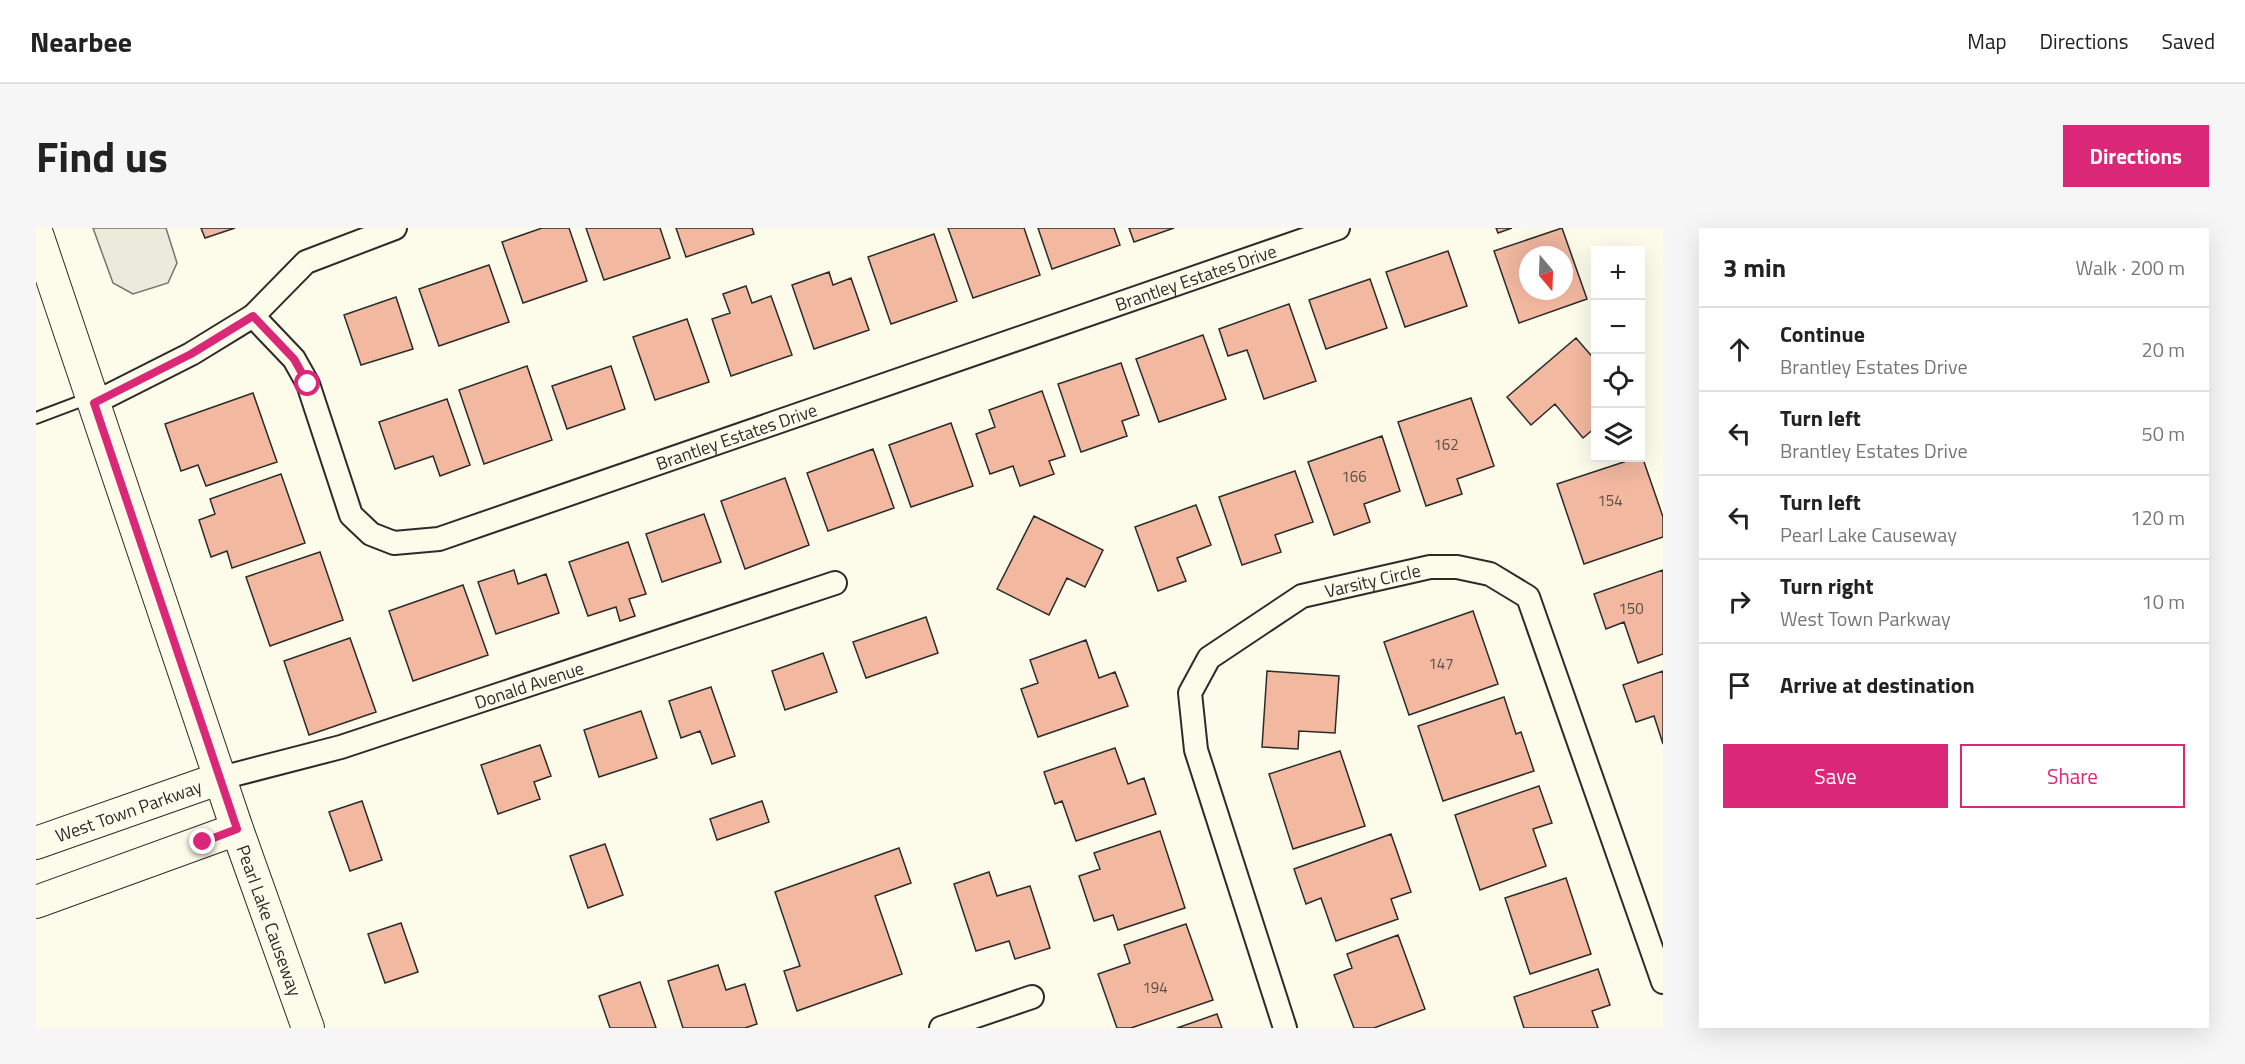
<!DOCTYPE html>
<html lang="en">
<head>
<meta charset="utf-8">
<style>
  :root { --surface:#fff; --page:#f6f6f6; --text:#222; --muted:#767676; --line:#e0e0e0; --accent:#db2777 }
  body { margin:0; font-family:"Titillium Web",sans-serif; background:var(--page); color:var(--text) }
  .controls { position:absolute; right:18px; top:18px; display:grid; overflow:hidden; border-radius:0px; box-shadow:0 6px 24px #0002 }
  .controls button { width:54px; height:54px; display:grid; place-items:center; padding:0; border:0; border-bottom:2px solid var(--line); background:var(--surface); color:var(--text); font:30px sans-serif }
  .compass { position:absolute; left:1483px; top:18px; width:54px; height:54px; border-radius:50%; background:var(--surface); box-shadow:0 6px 24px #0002; rotate:161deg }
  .stop { position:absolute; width:18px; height:18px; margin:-14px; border:4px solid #db2777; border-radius:50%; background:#fff }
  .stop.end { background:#db2777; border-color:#fff; box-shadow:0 2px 6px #0008 }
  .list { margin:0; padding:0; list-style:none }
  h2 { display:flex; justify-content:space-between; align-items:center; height:78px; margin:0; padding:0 24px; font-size:26px }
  h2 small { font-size:20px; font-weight:400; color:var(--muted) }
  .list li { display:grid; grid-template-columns:39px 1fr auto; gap:18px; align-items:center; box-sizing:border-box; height:84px; padding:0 24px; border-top:2px solid var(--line) }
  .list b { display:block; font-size:22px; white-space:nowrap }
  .list p { margin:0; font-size:20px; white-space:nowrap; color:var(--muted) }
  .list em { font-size:20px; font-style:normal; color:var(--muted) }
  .actions { display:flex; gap:12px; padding:18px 24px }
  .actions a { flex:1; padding:14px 0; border:2px solid var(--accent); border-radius:0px; text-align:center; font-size:21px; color:var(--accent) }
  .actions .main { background:var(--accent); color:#fff }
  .icon { flex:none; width:33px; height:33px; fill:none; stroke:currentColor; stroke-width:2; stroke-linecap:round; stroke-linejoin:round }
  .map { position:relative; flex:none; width:1627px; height:800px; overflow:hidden; border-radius:0px }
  header { display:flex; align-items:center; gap:36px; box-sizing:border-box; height:84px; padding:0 30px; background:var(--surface); border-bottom:2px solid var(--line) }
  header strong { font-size:28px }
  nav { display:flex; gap:33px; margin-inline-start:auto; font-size:21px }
  .intro { display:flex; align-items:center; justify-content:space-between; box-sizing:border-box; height:144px; padding:0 36px }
  h1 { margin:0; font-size:42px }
  .button { padding:15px 27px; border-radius:0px; background:var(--accent); color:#fff; font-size:21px; font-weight:700 }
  main { display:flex; gap:36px; padding:0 36px }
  aside { flex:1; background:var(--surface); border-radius:0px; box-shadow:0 6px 24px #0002 }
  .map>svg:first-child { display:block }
  .green { fill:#ecebdb; stroke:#74746e; stroke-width:1.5 }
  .building { fill:#f2b8a0; stroke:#2b2b2b; stroke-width:1.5; fill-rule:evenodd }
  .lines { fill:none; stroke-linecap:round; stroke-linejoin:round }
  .lane-casing { stroke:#2b2b2b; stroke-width:14 }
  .street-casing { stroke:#2b2b2b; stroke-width:26 }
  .secondary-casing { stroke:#2b2b2b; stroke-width:34 }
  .lane { stroke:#fdfbea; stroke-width:10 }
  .street { stroke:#fdfbea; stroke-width:22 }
  .secondary { stroke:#fdfbea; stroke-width:32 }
  .route { stroke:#db2777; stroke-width:8 }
  .labels { text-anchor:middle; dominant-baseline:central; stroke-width:4.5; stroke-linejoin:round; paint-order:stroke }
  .number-label { font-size:15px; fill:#5d4e48 }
  .street-label { font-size:18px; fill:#2b2b2b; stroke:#fdfbea }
</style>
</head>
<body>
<header>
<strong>Nearbee</strong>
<nav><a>Map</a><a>Directions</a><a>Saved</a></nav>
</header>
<div class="intro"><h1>Find us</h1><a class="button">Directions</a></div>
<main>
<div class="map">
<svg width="1627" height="800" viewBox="0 0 1627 800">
  <rect width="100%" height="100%" fill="#fdfbea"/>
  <path class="green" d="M 57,0 L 130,0 L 141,35 L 132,55 L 97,66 L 77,55 Z"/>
  <path class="building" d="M 165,0 L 199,0 L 169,10 Z
    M 506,0 L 533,0 L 551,53 L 487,75 L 466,14 Z
    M 550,0 L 624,0 L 634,30 L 568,52 Z
    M 640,0 L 716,0 L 718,6 L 650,29 Z
    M 912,0 L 988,0 L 1004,47 L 937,70 Z
    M 1002,0 L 1078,0 L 1084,17 L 1016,41 Z
    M 1093,0 L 1138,0 L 1098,14 Z
    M 1460,0 L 1476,0 L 1462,5 Z
    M 1526,0 L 1551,71 L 1483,95 L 1458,23 ZM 1492,27 L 1528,27 L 1528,63 L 1492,63 Z
    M 898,6 L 921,73 L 855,96 L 832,29 Z
    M 1412,23 L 1431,78 L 1369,99 L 1350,44 Z
    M 453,37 L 473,94 L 403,118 L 383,61 Z
    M 793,44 L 797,57 L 815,50 L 833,102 L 778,121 L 756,57 Z
    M 1334,51 L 1351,100 L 1290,121 L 1273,72 Z
    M 710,58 L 716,75 L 735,68 L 756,127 L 695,148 L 676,91 L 694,85 L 687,66 Z
    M 360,69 L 377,121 L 325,137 L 308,87 Z
    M 1253,76 L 1280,153 L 1228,171 L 1211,122 L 1192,128 L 1183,101 Z
    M 651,91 L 673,154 L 619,172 L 597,109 Z
    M 1167,107 L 1190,171 L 1123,194 L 1100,131 Z
    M 1540,110 L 1560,133 L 1560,199 L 1547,210 L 1519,176 L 1495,197 L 1471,169 Z
    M 1085,135 L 1103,187 L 1086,193 L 1091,208 L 1045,224 L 1022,156 Z
    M 491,138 L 516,212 L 448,236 L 423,162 Z
    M 575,138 L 589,181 L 531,201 L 516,158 Z
    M 1006,163 L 1029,228 L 1013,233 L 1018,246 L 984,258 L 977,238 L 954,246 L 940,206 L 959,199 L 953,182 Z
    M 217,165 L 241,234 L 170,258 L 162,237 L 145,243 L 129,196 Z
    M 1435,170 L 1458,238 L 1421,251 L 1426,266 L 1390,278 L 1362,194 Z
    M 411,171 L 434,237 L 404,248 L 397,228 L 359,241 L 343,194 Z
    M 915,195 L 937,258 L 875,279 L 853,217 Z
    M 1346,208 L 1364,263 L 1328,276 L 1334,294 L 1298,307 L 1272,234 Z
    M 837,221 L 858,280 L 792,303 L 771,245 Z
    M 1606,228 L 1627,289 L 1627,309 L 1548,336 L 1521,256 Z
    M 1259,243 L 1277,294 L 1239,307 L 1245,324 L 1206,337 L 1183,269 Z
    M 245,246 L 269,315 L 196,340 L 191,323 L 175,329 L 163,292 L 179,286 L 174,271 Z
    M 749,250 L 773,317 L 709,341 L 685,273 Z
    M 1160,277 L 1175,317 L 1141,330 L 1150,353 L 1122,363 L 1099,299 Z
    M 668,286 L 685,334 L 626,354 L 610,306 Z
    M 998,288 L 1067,322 L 1049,359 L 1031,350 L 1013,387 L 961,361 Z
    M 592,314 L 610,366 L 593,371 L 599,388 L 584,393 L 580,379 L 552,388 L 533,334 Z
    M 284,324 L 307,392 L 234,418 L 210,349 Z
    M 478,342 L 482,356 L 510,346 L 523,385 L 460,406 L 442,354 Z
    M 1627,342 L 1627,426 L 1602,435 L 1588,394 L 1570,401 L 1558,366 Z
    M 427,357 L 452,427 L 377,453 L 353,383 Z
    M 1437,383 L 1462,456 L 1373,487 L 1348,414 Z
    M 890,389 L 902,425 L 830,450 L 817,414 Z
    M 314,410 L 340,484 L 273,507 L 248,433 Z
    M 1050,412 L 1063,450 L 1079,444 L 1092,478 L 1002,509 L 985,461 L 1002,455 L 994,432 Z
    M 787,425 L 801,464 L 749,482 L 736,443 Z
    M 1231,443 L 1303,448 L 1299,505 L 1263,503 L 1262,521 L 1226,519 Z
    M 1627,443 L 1627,516 L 1618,488 L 1600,494 L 1587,457 Z
    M 675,459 L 699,528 L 676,536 L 664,503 L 645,510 L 633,473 Z
    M 1468,469 L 1480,506 L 1485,504 L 1498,543 L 1407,573 L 1382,498 Z
    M 605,483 L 621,530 L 563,549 L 548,502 Z
    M 504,517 L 515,548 L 498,554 L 504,571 L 462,586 L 445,537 Z
    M 1079,520 L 1092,556 L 1108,550 L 1120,586 L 1040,613 L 1026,573 L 1019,576 L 1008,544 Z
    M 1304,523 L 1329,598 L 1257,621 L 1233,546 Z
    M 1503,558 L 1516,595 L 1497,601 L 1510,638 L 1444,662 L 1419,587 Z
    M 326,573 L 346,632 L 314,643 L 293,584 Z
    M 726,573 L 733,594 L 681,612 L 674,591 Z
    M 1124,603 L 1149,680 L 1082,702 L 1077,687 L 1058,693 L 1043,648 L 1064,641 L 1058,625 Z
    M 1355,606 L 1375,664 L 1355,671 L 1362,691 L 1300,713 L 1285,670 L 1270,676 L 1258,641 Z
    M 569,616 L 587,667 L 552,680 L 534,628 Z
    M 863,620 L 875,655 L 839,668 L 866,746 L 761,783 L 748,743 L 764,738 L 739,664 Z
    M 953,644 L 961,668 L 994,658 L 1014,720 L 979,731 L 973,713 L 940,723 L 918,656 Z
    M 1530,650 L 1555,726 L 1494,746 L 1469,670 Z
    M 365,695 L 382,744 L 349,755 L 332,706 Z
    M 1150,696 L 1177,772 L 1095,800 L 1081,800 L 1062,746 L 1094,735 L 1088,717 Z
    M 1362,707 L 1389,781 L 1338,800 L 1318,800 L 1298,747 L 1316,740 L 1311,726 Z
    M 682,737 L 690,762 L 709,756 L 721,796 L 709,800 L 647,800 L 632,753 Z
    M 1562,741 L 1574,777 L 1556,783 L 1562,800 L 1488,800 L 1478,769 Z
    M 604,754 L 620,800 L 574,800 L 563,768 Z
    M 1181,786 L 1186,800 L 1141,800 Z"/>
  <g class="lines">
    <g class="lane-casing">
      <path id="lane" d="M 0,190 L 53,170"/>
    </g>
    <g class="street-casing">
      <g id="street">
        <path id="s1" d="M 217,88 L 258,131 L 272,156 L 315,287 L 335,306 L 358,315 L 403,311 L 1302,0"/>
        <path d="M 58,175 L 155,126 L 217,88 L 270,34 L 359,0"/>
        <path id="s2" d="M 185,550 L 305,519 L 799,355"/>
        <path d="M 905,800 L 996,769"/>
        <path id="s3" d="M 1249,800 L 1160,522 L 1154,465 L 1173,430 L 1266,368 L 1394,339 L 1421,339 L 1454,346 L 1492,369 L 1627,754"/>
      </g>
    </g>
    <g class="secondary-casing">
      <g id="secondary">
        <path id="s4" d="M 0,3 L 201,601 L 272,800"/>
        <path id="s5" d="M 0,615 L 185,550"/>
        <path d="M 0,674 L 201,601"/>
      </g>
    </g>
    <use href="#lane" class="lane"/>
    <use href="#street" class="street"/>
    <use href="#secondary" class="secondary"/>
  </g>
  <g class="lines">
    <path class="route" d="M 167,614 L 201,601 L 58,175 L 155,126 L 217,88 L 258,131 L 272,156"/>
  </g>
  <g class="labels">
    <g class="number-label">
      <text x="1410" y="216">162</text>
      <text x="1318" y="248">166</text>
      <text x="1574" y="272">154</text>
      <text x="1595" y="380">150</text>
      <text x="1405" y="435">147</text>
      <text x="1119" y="759">194</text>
    </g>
    <g class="street-label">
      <text stroke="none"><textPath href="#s1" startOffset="1124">Brantley Estates Drive</textPath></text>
      <text stroke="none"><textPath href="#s1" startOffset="638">Brantley Estates Drive</textPath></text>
      <text stroke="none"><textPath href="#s3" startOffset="573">Varsity Circle</textPath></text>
      <text stroke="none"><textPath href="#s2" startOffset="322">Donald Avenue</textPath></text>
      <text stroke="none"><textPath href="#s5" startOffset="98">West Town Parkway</textPath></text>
      <text stroke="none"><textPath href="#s4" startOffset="728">Pearl Lake Causeway</textPath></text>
    </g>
  </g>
</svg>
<div class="controls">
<button>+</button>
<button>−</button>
<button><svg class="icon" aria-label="locate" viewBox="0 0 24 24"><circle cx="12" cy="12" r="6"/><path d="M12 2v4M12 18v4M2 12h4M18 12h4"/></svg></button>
<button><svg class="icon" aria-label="layers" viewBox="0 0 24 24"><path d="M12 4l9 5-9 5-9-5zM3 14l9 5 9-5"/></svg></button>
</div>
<svg class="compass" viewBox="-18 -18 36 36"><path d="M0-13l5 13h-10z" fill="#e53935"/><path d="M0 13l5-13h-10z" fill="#767676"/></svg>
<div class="stop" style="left:272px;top:156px"></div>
<div class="stop end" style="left:167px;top:614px"></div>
</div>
<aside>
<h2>3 min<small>Walk · 200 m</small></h2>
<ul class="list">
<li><svg class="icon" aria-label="ahead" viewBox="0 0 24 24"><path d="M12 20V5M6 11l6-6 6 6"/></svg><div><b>Continue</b><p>Brantley Estates Drive</p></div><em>20 m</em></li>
<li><svg class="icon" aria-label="left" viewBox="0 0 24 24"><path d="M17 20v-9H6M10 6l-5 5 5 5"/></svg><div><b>Turn left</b><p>Brantley Estates Drive</p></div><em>50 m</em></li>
<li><svg class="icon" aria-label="left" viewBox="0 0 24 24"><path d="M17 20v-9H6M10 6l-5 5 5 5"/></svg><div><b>Turn left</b><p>Pearl Lake Causeway</p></div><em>120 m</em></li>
<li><svg class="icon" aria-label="right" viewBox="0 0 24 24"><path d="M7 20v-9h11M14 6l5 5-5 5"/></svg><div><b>Turn right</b><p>West Town Parkway</p></div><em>10 m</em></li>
<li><svg class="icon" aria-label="arrive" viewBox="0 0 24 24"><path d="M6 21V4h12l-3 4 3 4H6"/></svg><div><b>Arrive at destination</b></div></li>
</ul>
<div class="actions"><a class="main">Save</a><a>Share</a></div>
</aside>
</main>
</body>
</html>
